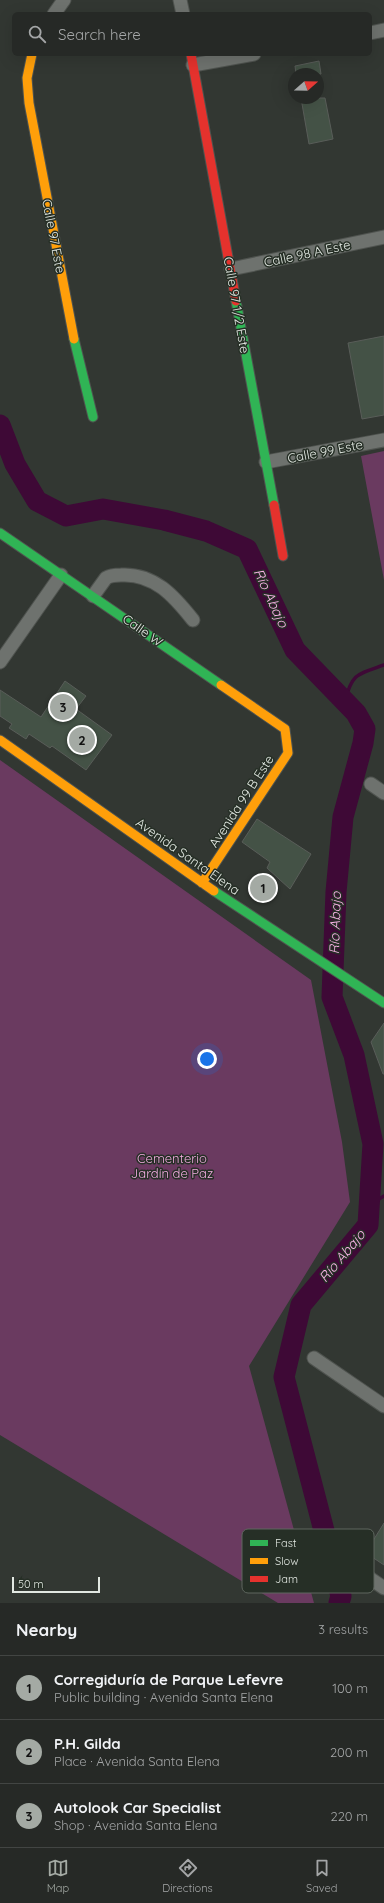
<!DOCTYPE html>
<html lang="en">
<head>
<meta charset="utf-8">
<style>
  :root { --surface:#262926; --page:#2e312e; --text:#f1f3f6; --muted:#a4a6a7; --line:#424543; --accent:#a4aaa4 }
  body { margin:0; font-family:Quicksand,sans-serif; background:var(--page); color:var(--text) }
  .compass { position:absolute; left:288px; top:68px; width:36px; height:36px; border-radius:50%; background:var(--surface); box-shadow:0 4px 16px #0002; rotate:70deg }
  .scale { position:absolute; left:12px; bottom:10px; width:88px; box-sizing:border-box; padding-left:4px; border:2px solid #e2e8e2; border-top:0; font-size:11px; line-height:14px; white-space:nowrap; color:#e2e8e2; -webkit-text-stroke:3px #262f26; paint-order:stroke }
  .you { position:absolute; left:207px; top:1059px; width:14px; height:14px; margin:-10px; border:3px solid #fff; border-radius:50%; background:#1a73e8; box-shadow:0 0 0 6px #1a73e833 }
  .badge { display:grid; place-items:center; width:26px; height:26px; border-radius:50%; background:var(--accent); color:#111; font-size:13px; font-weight:700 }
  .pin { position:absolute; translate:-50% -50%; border:2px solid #fff; box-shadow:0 1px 4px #0006 }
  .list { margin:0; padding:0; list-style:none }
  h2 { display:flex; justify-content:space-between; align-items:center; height:52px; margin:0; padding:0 16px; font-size:17px }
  h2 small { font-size:13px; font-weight:400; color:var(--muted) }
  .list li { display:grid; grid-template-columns:26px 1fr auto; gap:12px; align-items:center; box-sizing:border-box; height:64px; padding:0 16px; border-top:1px solid var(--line) }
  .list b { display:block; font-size:15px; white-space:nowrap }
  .list p { margin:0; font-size:13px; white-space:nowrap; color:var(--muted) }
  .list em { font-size:13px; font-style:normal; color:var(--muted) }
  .icon { flex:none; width:22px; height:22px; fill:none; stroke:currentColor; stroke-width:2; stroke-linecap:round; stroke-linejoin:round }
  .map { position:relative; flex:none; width:384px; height:1603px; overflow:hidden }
  .search { position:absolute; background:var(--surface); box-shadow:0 4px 16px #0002; left:12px; right:12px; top:12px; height:44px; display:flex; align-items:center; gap:10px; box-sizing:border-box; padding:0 14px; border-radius:6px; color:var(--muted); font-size:15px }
  .sheet { height:244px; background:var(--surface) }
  nav { display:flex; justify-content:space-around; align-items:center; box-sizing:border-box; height:56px; border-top:1px solid var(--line); background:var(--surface); font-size:11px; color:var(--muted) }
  nav a { display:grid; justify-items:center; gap:2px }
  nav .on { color:var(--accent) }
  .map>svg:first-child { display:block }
  .green { fill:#6a3a60 }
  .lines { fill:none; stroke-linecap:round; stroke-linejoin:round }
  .stream { stroke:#3e0936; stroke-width:3.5 }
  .river { stroke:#3e0936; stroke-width:21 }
  .building { fill:#445246; stroke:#595d59 }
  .street-casing { stroke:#4f534f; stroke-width:15 }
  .fast-casing { stroke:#4f534f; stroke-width:11 }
  .slow-casing { stroke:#4f534f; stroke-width:11 }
  .jam-casing { stroke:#4f534f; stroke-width:11 }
  .street { stroke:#6e726e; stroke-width:13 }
  .fast { stroke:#30b455; stroke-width:9 }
  .slow { stroke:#ff9f0a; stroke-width:9 }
  .jam { stroke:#e5322d; stroke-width:9 }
  .labels { text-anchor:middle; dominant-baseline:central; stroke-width:3; stroke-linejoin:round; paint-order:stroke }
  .street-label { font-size:13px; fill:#e2e8e2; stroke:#262f26 }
  .park-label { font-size:13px; fill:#f5ade3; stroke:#262f26 }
  .water-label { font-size:14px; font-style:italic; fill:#fab2e8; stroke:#262f26 }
  .key { fill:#262f26; stroke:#5e665e; stroke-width:1 }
  .key-label { font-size:11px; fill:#e2e8e2 }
</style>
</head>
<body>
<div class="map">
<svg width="384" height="1603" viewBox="0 0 384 1603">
  <rect width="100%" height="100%" fill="#323732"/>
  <path class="green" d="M 384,451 L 384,580 L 361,456 Z
    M 0,760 L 311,980 L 342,1142 L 350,1202 L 249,1366 L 314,1603 L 278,1603 L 0,1435 Z"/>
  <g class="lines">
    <path class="stream" d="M 345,701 C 352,673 358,674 384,665
      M 369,1205 L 384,1196"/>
    <path class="river" d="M 0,425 L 15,464 L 37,501 L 66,516 L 103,509 L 164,520 L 206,531 L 247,549 L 295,650 L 356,713 L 365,729 L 363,743 L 343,817 L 336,892 L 332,997 L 354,1055 L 373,1144 L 368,1225 L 301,1305 L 284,1377 L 341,1596 L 339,1603"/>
  </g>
  <path class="building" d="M 319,61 L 321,74 L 296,74 L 295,66 Z
    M 301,98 L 325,98 L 333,139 L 309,144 Z
    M 384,336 L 384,415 L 362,419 L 348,343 Z
    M 65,681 L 86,696 L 76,709 L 112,735 L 86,770 L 52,746 L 50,748 L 29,734 L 26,739 L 9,728 L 12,724 L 0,716 L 0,690 L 41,717 Z
    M 257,819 L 311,854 L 290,889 L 267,868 L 270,862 L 242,842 Z
    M 384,1023 L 384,1074 L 383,1074 L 371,1042 Z
    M 384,1523 L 384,1565 L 369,1555 L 371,1544 Z"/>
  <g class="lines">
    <g class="street-casing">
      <path id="street" d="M 180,0 L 183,14
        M 54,14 L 64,0
        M 370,33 L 384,30
        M 193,65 L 254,54
        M 231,269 L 384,237
        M 266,462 L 384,440
        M 93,596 L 106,578 C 111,575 116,575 121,575 C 154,573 174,596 193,620
        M 0,662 L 61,575
        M 371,784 L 384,793
        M 314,1358 L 384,1406
        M 368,1577 L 384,1588"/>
    </g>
    <g class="fast-casing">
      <path id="fast" d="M 236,301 L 274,505
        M 74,339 L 93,417
        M 0,533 L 221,685
        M 214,891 L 384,1003"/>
    </g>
    <g class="slow-casing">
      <path id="slow" d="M 32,54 L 27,78 L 29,103 L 74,339
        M 0,740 L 214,891
        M 202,883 L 288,753 L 285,729 L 221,685"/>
    </g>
    <g class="jam-casing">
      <path id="jam" d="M 191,54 L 236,301
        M 274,505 L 283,556"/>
    </g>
    <use href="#street" class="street"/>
    <use href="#fast" class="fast"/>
    <use href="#slow" class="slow"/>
    <use href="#jam" class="jam"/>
  </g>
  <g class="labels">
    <g class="street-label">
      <text transform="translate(54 236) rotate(79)">Calle 97 Este</text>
      <text transform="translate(307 253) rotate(-12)">Calle 98 A Este</text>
      <text transform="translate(237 305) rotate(80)">Calle 97 1/2 Este</text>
      <text transform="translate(325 451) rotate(-11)">Calle 99 Este</text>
      <text transform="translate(143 630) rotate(35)">Calle W</text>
      <text transform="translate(241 801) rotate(-57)">Avenida 99 B Este</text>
      <text transform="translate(188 856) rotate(35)">Avenida Santa Elena</text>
    </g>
    <g class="park-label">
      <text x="172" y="1158">Cementerio<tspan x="172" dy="15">Jardín de Paz</tspan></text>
    </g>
    <g class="water-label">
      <text transform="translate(271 598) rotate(65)">Río Abajo</text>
      <text transform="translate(335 923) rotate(-88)">Río Abajo</text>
      <text transform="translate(342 1256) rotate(-50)">Río Abajo</text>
    </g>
  </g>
  <rect x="242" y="1529" width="132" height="64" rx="6" class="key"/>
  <rect x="250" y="1540" width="18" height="6" fill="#30b455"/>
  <rect x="250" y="1558" width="18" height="6" fill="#ff9f0a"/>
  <rect x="250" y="1576" width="18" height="6" fill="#e5322d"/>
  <g class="key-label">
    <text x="275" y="1547">Fast</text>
    <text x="275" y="1565">Slow</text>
    <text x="275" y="1583">Jam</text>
  </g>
</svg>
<svg class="compass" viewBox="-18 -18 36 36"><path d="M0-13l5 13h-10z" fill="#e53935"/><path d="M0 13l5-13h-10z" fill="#a4a6a7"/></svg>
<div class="scale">50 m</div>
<div class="you"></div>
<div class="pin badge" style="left:263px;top:888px">1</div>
<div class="pin badge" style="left:82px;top:740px">2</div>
<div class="pin badge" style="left:63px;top:707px">3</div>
<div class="search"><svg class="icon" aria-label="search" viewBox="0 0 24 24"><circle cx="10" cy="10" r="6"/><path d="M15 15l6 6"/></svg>Search here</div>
</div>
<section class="sheet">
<h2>Nearby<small>3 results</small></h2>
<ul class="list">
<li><span class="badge">1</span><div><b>Corregiduría de Parque Lefevre</b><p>Public building · Avenida Santa Elena</p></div><em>100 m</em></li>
<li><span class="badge">2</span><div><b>P.H. Gilda</b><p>Place · Avenida Santa Elena</p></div><em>200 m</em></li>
<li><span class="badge">3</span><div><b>Autolook Car Specialist</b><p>Shop · Avenida Santa Elena</p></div><em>220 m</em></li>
</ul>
</section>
<nav>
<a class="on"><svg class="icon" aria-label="map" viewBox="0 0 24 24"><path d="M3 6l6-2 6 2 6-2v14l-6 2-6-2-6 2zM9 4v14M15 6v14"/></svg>Map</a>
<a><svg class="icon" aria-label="directions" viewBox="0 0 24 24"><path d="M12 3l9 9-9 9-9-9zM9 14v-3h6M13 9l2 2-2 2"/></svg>Directions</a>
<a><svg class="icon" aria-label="saved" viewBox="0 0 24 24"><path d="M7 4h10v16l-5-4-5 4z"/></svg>Saved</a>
</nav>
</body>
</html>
